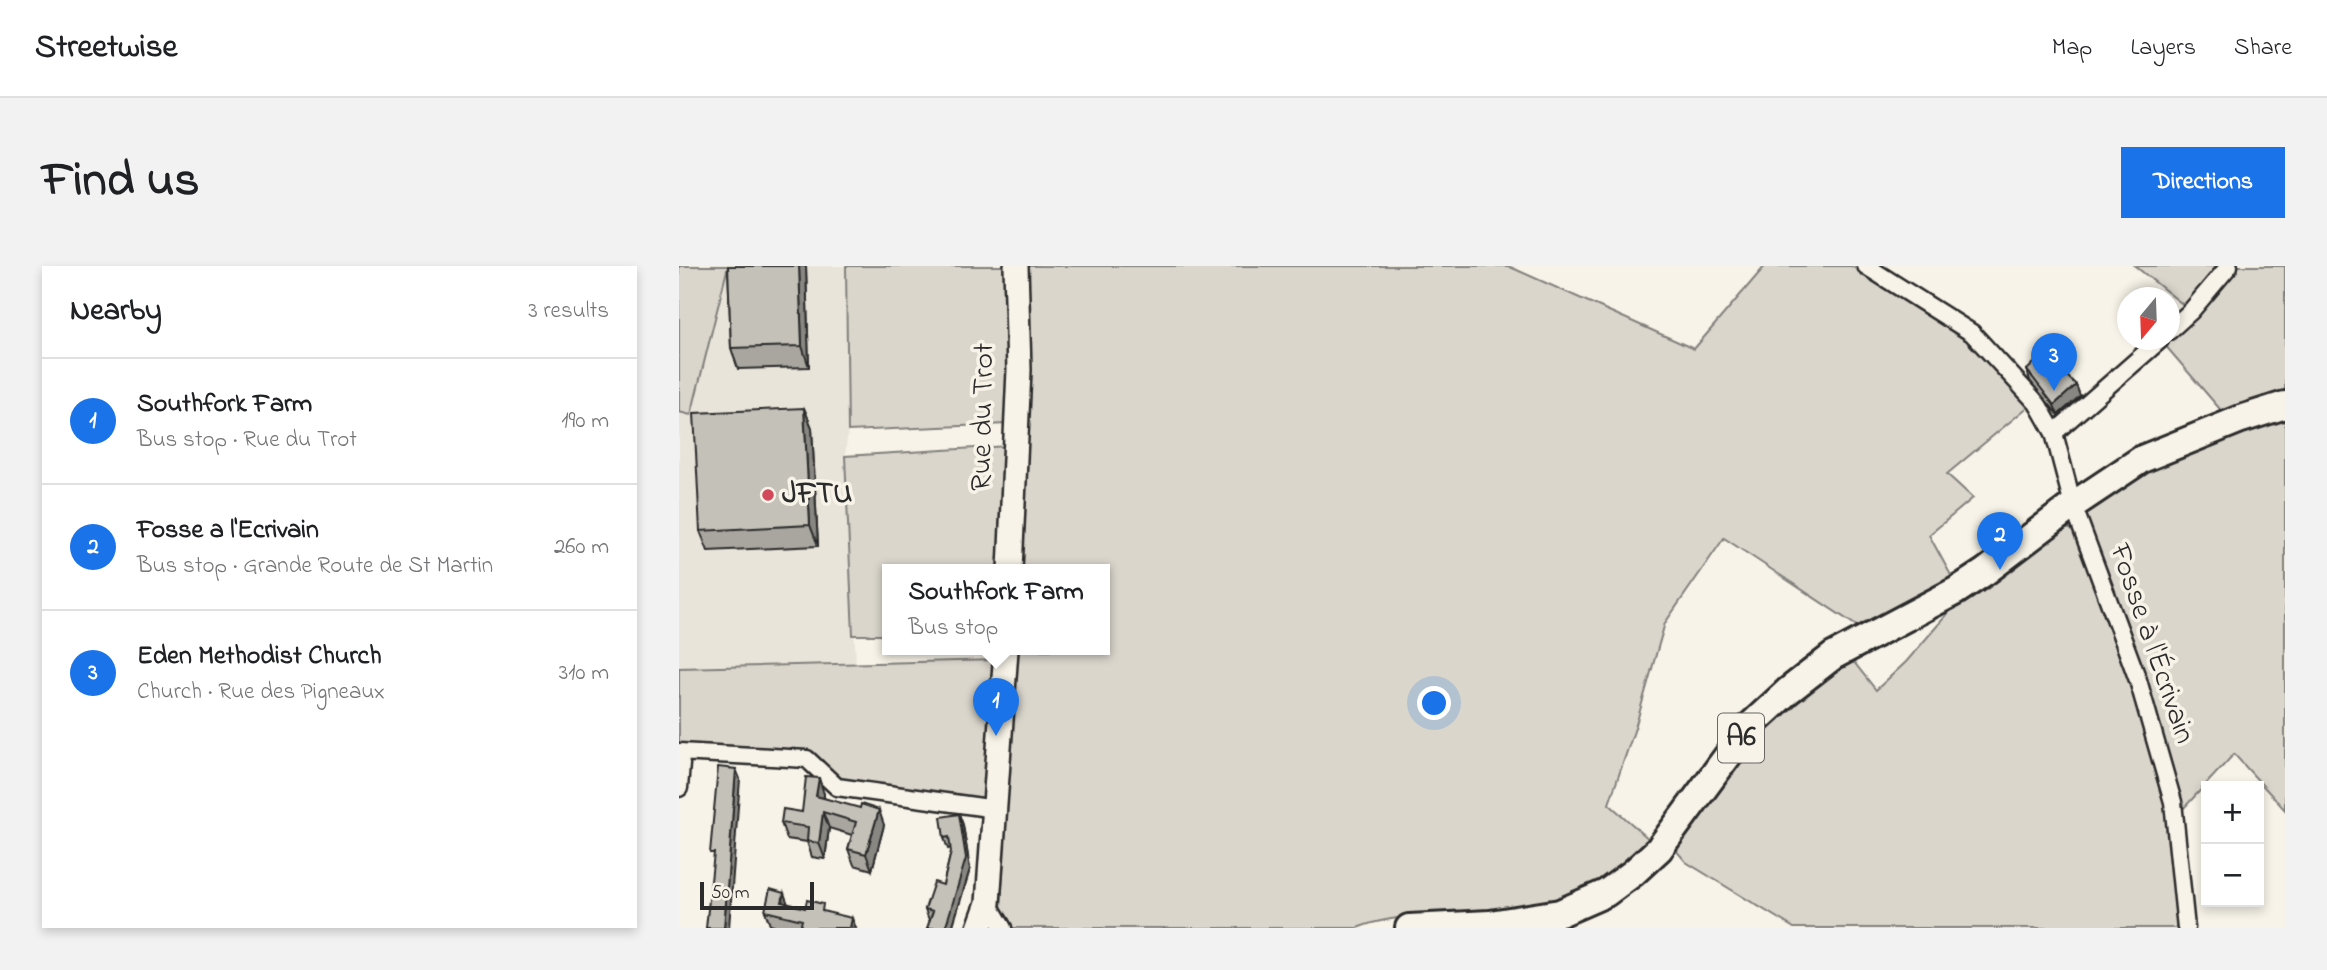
<!DOCTYPE html>
<html lang="en">
<head>
<meta charset="utf-8">
<style>
  :root { --surface:#fff; --page:#f2f2f2; --text:#202124; --muted:#757577; --line:#e0e0e0; --accent:#1a73e8 }
  body { margin:0; font-family:"Indie Flower",sans-serif; background:var(--page); color:var(--text) }
  .controls { position:absolute; right:21px; bottom:21px; display:grid; overflow:hidden; border-radius:0px; box-shadow:0 4px 10px #0003 }
  .controls button { width:63px; height:63px; display:grid; place-items:center; padding:0; border:0; border-bottom:2px solid var(--line); background:var(--surface); color:var(--text); font:35px sans-serif }
  .compass { position:absolute; left:1438px; top:21px; width:63px; height:63px; border-radius:50%; background:var(--surface); box-shadow:0 4px 10px #0003; rotate:199deg }
  .scale { position:absolute; left:21px; bottom:18px; width:114px; box-sizing:border-box; padding-left:7px; border:4px solid #2b2b2b; border-top:0; font-size:19px; line-height:24px; white-space:nowrap; color:#2b2b2b; -webkit-text-stroke:5px #f7f3e8; paint-order:stroke }
  .you { position:absolute; left:756px; top:438px; width:24px; height:24px; margin:-18px; border:5px solid #fff; border-radius:50%; background:#1a73e8; box-shadow:0 0 0 10px #1a73e833 }
  .badge { display:grid; place-items:center; width:46px; height:46px; border-radius:50%; background:var(--accent); color:#fff; font-size:23px; font-weight:700 }
  .pin { position:absolute; translate:-50% -58px; filter:drop-shadow(0 2px 4px #0008) }
  .pin::after { content:''; position:absolute; top:37px; width:24px; height:21px; background:inherit; clip-path:polygon(0 0,100% 0,50% 100%) }
  .popup { position:absolute; left:203px; top:298px; width:228px; height:91px; box-sizing:border-box; display:grid; place-content:center; border-radius:0px; background:var(--surface); filter:drop-shadow(0 2px 5px #0005); font-size:23px; white-space:nowrap; color:var(--muted) }
  .popup b { font-size:26px; color:var(--text) }
  .popup::after { content:''; position:absolute; left:50%; top:100%; margin-left:-14px; border:14px solid transparent; border-top-color:var(--surface) }
  .list { margin:0; padding:0; list-style:none }
  h2 { display:flex; justify-content:space-between; align-items:center; height:91px; margin:0; padding:0 28px; font-size:30px }
  h2 small { font-size:23px; font-weight:400; color:var(--muted) }
  .list li { display:grid; grid-template-columns:46px 1fr auto; gap:21px; align-items:center; box-sizing:border-box; height:126px; padding:0 28px; border-top:2px solid var(--line) }
  .list b { display:block; font-size:26px; white-space:nowrap }
  .list p { margin:0; font-size:23px; white-space:nowrap; color:var(--muted) }
  .list em { font-size:23px; font-style:normal; color:var(--muted) }
  .map { position:relative; flex:none; width:1606px; height:662px; overflow:hidden; border-radius:0px }
  header { display:flex; align-items:center; gap:42px; box-sizing:border-box; height:98px; padding:0 35px; background:var(--surface); border-bottom:2px solid var(--line) }
  header strong { font-size:33px }
  nav { display:flex; gap:38px; margin-inline-start:auto; font-size:24px }
  .intro { display:flex; align-items:center; justify-content:space-between; box-sizing:border-box; height:168px; padding:0 42px }
  h1 { margin:0; font-size:49px }
  .button { padding:18px 32px; border-radius:0px; background:var(--accent); color:#fff; font-size:24px; font-weight:700 }
  main { display:flex; gap:42px; padding:0 42px }
  aside { flex:1; background:var(--surface); border-radius:0px; box-shadow:0 4px 10px #0003 }
  .map>svg:first-child { display:block }
  .built { fill:#e8e4da }
  .green { fill:#dad6cc; stroke:#82807c; stroke-width:2 }
  .lines { fill:none; stroke-linecap:round; stroke-linejoin:round }
  .minor-casing { stroke:#2b2b2b; stroke-width:21 }
  .secondary-casing { stroke:#2b2b2b; stroke-width:28 }
  .primary-casing { stroke:#2b2b2b; stroke-width:32 }
  .minor { stroke:#f7f3e8; stroke-width:16 }
  .secondary { stroke:#f7f3e8; stroke-width:23 }
  .primary { stroke:#f7f3e8; stroke-width:26 }
  .wall { fill:#a9a69f; stroke:#2b2b2b; stroke-width:2 }
  .shaded-wall { fill:#898782; stroke:#2b2b2b; stroke-width:2 }
  .building { fill:#c4c1b9; stroke:#2b2b2b; stroke-width:2 }
  .poi-dot { fill:#d1495b; stroke:#f7f3e8; stroke-width:2.5 }
  .labels { text-anchor:middle; dominant-baseline:central; stroke-width:7; stroke-linejoin:round; paint-order:stroke }
  .shield { fill:#f7f3e8; stroke:#686764; stroke-width:2 }
  .shield-label { font-size:28px; font-weight:bold; fill:#2b2b2b }
  .street-label { font-size:30px; fill:#2b2b2b; stroke:#f7f3e8 }
  .poi-label { font-size:30px; font-weight:bold; fill:#2b2b2b; stroke:#f7f3e8; text-anchor:start }
</style>
</head>
<body>
<header>
<strong>Streetwise</strong>
<nav><a>Map</a><a>Layers</a><a>Share</a></nav>
</header>
<div class="intro"><h1>Find us</h1><a class="button">Directions</a></div>
<main>
<aside>
<h2>Nearby<small>3 results</small></h2>
<ul class="list">
<li><span class="badge">1</span><div><b>Southfork Farm</b><p>Bus stop · Rue du Trot</p></div><em>190 m</em></li>
<li><span class="badge">2</span><div><b>Fosse a l'Ecrivain</b><p>Bus stop · Grande Route de St Martin</p></div><em>260 m</em></li>
<li><span class="badge">3</span><div><b>Eden Methodist Church</b><p>Church · Rue des Pigneaux</p></div><em>310 m</em></li>
</ul>
</aside>
<div class="map">
<svg width="1606" height="662" viewBox="0 0 1606 662">
  <rect width="100%" height="100%" fill="#f7f3e8"/>
  <filter id="ink" filterUnits="userSpaceOnUse"><feTurbulence type="fractalNoise" baseFrequency=".0143" numOctaves="2"/><feDisplacementMap in="SourceGraphic" scale="14" xChannelSelector="R" yChannelSelector="G"/><feConvolveMatrix kernelMatrix="1 2 1 2 8 2 1 2 1" color-interpolation-filters="sRGB"/></filter>
  <g filter="url(#ink)">
    <path class="built" d="M 49,0 L 167,0 L 169,165 L 166,190 L 177,397 L 0,402 L 0,146 L 12,148 Z"/>
    <path class="green" d="M 0,0 L 49,0 L 12,149 L 0,146 Z
      M 167,0 L 327,0 L 328,158 L 169,165 Z
      M 345,0 L 829,0 L 1015,83 L 1086,0 L 1172,0 L 1283,69 L 1350,140 L 1268,208 L 1294,232 L 1250,269 L 1274,313 L 1184,364 L 1045,272 L 986,357 L 956,462 L 930,538 L 971,574 C 953,591 932,609 911,620 C 867,643 811,644 763,648 C 733,651 705,651 678,662 L 332,662 L 322,645 L 335,384 L 426,384 L 426,304 L 340,304 Z
      M 1456,0 L 1543,0 L 1507,41 Z
      M 1553,0 L 1606,0 L 1606,129 L 1546,149 L 1485,78 Z
      M 1606,147 L 1606,544 L 1555,488 L 1503,544 L 1446,352 L 1401,245 L 1478,195 Z
      M 329,180 L 322,304 L 208,304 L 208,369 L 174,369 L 166,190 Z
      M 1382,261 L 1395,264 L 1445,390 L 1487,535 L 1499,658 L 1496,662 L 1115,662 L 1007,596 L 995,582 L 1054,498 L 1121,428 L 1170,390 L 1197,424 L 1227,396 L 1277,338 Z
      M 318,394 L 307,535 L 161,518 L 144,495 L 128,488 L 0,480 L 0,402 Z"/>
    <g class="lines">
      <g class="minor-casing">
        <path id="minor" d="M 1187,0 L 1293,67 L 1358,137 L 1375,167 L 1394,239 L 1459,414 L 1494,536 L 1507,662
          M 1490,65 L 1512,45 L 1550,0
          M 1375,167 L 1481,74
          M 0,486 L 128,493 L 158,521 L 317,543
          M 0,522 L 2,498
          M 309,637 L 324,662"/>
      </g>
      <g class="secondary-casing">
        <path id="secondary" d="M 331,304 L 340,104 L 337,0
          M 300,662 L 309,637 L 327,384"/>
      </g>
      <g class="primary-casing">
        <path id="primary" d="M 730,662 L 811,658 L 881,647 L 927,627 L 954,607 L 980,583 L 1070,461 L 1109,425 L 1154,390 L 1277,325 L 1306,306 L 1394,239 L 1463,193 L 1562,153 L 1606,139"/>
      </g>
      <use href="#minor" class="minor"/>
      <use href="#secondary" class="secondary"/>
      <use href="#primary" class="primary"/>
    </g>
    <path class="wall" d="M 49,0 L 127,0 L 130,101 L 59,103 L 52,82 Z
      M 1348,104 L 1397,119 L 1401,130 L 1379,149 L 1351,115 Z
      M 125,142 L 133,162 L 139,280 L 29,285 L 21,265 Z
      M 145,528 L 145,532 L 205,559 L 193,604 L 175,599 L 169,583 L 173,569 L 150,562 L 146,593 L 133,591 L 128,576 L 108,573 L 102,557 L 123,546 Z
      M 280,548 L 284,559 L 291,603 L 273,662 L 250,654 L 246,643 L 264,619 L 272,586 L 272,582 L 269,583 L 265,572 Z
      M 109,638 L 147,646 L 177,662 L 102,662 L 91,659 L 86,645 Z"/>
    <path class="shaded-wall" d="M 120,0 L 127,0 L 130,101 L 123,80 Z
      M 1397,119 L 1401,130 L 1379,149 L 1375,139 Z
      M 125,142 L 133,162 L 139,280 L 131,259 Z
      M 57,503 L 61,513 L 50,662 L 45,662 Z
      M 140,512 L 145,528 L 143,546 L 137,530 Z
      M 200,544 L 205,559 L 193,604 L 187,588 Z
      M 144,546 L 150,562 L 146,593 L 140,577 Z
      M 280,548 L 284,559 L 291,603 L 273,662 L 267,660 Z
      M 105,627 L 110,641 L 103,636 Z
      M 173,652 L 177,662 L 171,662 Z"/>
    <path class="building" d="M 49,0 L 120,0 L 123,80 L 52,82 Z
      M 1365,87 L 1397,119 L 1375,139 L 1348,104 Z
      M 125,142 L 131,259 L 21,265 L 15,147 Z
      M 39,501 L 57,503 L 45,662 L 27,662 L 35,587 L 31,587 Z
      M 127,511 L 140,512 L 137,530 L 181,542 L 182,538 L 200,544 L 187,588 L 169,583 L 177,556 L 144,546 L 140,577 L 128,575 L 129,561 L 102,557 L 104,543 L 123,546 Z
      M 280,548 L 287,592 L 267,660 L 274,662 L 248,662 L 254,645 L 246,643 L 255,616 L 264,619 L 272,586 L 270,571 L 265,572 L 262,551 Z
      M 91,623 L 105,627 L 103,636 L 126,642 L 128,634 L 144,638 L 143,645 L 173,652 L 171,662 L 121,662 L 123,654 L 86,645 Z"/>
  </g>
  <circle class="poi-dot" cx="89" cy="229" r="7"/>
  <g class="labels">
    <rect class="shield" x="1039" y="447.5" width="46" height="49" rx="5"/>
    <g class="shield-label">
      <text x="1062" y="472">A6</text>
    </g>
    <g class="street-label">
      <text transform="translate(305 151) rotate(-89)">Rue du Trot</text>
      <text transform="translate(1472 378) rotate(71)">Fosse à l'Écrivain</text>
    </g>
    <g class="poi-label">
      <text x="103" y="229">JFTU</text>
    </g>
  </g>
</svg>
<div class="controls">
<button>+</button>
<button>−</button>
</div>
<svg class="compass" viewBox="-18 -18 36 36"><path d="M0-13l5 13h-10z" fill="#e53935"/><path d="M0 13l5-13h-10z" fill="#757577"/></svg>
<div class="scale">50 m</div>
<div class="you"></div>
<div class="pin badge" style="left:317px;top:470px">1</div>
<div class="popup"><b>Southfork Farm</b>Bus stop</div>
<div class="pin badge" style="left:1321px;top:304px">2</div>
<div class="pin badge" style="left:1375px;top:125px">3</div>
</div>
</main>
</body>
</html>
